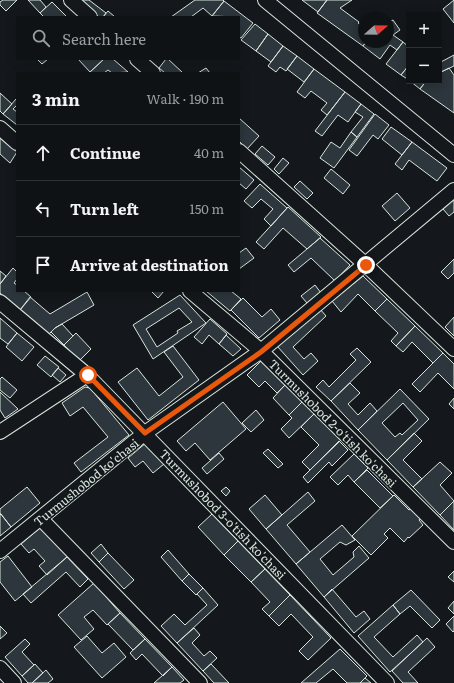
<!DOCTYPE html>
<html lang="en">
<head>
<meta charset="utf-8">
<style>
  :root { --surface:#0f1215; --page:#1d2022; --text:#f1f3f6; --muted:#9b9ea0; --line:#2f3234 }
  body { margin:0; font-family:Literata,serif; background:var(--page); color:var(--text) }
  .controls { position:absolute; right:12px; top:12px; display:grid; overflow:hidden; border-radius:0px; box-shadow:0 2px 10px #0003 }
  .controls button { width:36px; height:36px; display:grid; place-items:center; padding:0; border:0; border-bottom:1px solid var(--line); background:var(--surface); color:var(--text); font:20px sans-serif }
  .compass { position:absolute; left:358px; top:12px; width:36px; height:36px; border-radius:50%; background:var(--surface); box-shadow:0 2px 10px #0003; rotate:70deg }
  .stop { position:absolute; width:12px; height:12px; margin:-9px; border:3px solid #ea580c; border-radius:50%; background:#fff }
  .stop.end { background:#ea580c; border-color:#fff; box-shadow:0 1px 4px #0008 }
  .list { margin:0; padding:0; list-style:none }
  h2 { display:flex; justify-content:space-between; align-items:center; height:52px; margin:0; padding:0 16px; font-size:17px }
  h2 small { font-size:13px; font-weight:400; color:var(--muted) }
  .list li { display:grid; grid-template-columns:26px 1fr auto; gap:12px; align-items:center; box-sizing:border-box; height:56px; padding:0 16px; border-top:1px solid var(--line) }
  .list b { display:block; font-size:15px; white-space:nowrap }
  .list em { font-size:13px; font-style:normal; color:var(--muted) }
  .icon { flex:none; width:22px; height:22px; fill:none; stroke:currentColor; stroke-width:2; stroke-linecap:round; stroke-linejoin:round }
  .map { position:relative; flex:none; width:454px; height:683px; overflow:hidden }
  .search { position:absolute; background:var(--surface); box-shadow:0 2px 10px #0003; left:16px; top:16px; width:224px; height:44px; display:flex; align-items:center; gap:10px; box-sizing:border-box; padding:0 14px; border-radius:0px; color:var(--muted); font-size:15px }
  .panel { position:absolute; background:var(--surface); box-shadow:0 2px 10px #0003; left:16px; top:72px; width:224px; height:220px; border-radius:0px }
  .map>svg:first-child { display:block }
  .building { fill:#2c363c; stroke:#d8e6dc; fill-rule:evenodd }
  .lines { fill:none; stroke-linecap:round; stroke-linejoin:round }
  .minor-casing { stroke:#d8e6dc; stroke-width:16 }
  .minor { stroke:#14181c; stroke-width:14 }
  .route { stroke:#ea580c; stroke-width:5 }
  .labels { text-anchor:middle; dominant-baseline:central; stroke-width:3; stroke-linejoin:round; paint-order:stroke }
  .street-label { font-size:12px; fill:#d8e6dc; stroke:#14181c }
</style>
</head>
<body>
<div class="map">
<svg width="454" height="683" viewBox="0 0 454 683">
  <rect width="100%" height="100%" fill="#14181c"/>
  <path class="building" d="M 3,0 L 17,0 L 6,11 L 0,5 L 0,2 Z
    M 28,0 L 40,0 L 46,7 L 40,13 Z
    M 78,0 L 89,0 L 106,13 L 103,17 L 99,17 Z
    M 195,0 L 223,0 L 224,1 L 212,16 L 203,8 L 191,17 L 171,17 Z
    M 302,0 L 327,0 L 318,12 Z
    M 327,0 L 352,0 L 340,8 L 359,22 L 358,23 L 364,27 L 364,42 L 366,42 L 363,46 L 317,13 Z
    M 454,0 L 454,23 L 443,9 Z
    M 224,1 L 253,23 L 241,38 L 239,37 L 239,17 L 212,16 Z
    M 52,2 L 67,17 L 44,17 L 40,13 Z
    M 108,11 L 115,17 L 103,17 Z
    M 393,20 L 400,30 L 393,35 L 403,42 L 397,50 L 390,45 L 380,59 L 363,46 L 366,42 L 388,42 L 388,23 Z
    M 255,24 L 268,34 L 256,51 L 241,40 Z
    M 268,34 L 283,46 L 271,62 L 256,51 Z
    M 403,42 L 409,47 L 409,65 L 401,75 L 386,64 Z
    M 283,46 L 297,56 L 286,71 L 280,67 L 276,72 L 268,66 Z
    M 454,55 L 454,66 L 439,73 L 439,63 Z
    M 297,56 L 314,69 L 304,82 L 287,69 Z
    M 37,59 L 48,59 L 42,64 Z
    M 78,59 L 104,59 L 90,72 Z
    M 104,59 L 113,59 L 128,72 L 112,73 L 108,70 L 104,73 L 89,73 Z
    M 166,59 L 168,59 L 183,73 L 165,73 L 159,68 Z
    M 409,65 L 409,80 L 401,75 Z
    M 206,68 L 210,73 L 198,73 Z
    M 449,68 L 454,75 L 454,113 L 420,89 L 426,81 L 439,81 L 439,73 Z
    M 314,69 L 345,92 L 327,115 L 321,110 L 327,103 L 311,91 L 305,98 L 297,92 Z
    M 410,81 L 426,81 L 420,89 Z
    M 345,92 L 361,104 L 348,122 L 338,115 L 322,136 L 315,131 Z
    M 0,93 L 12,104 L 3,114 L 0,111 Z
    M 16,99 L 17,101 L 17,105 L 13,109 L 17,112 L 17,125 L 3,114 Z
    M 361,104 L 374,114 L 357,137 L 351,132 L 363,117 L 355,112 Z
    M 375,114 L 389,125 L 378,139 L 373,135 L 357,156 L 349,150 Z
    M 239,118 L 259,136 L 247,149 L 239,141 Z
    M 391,127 L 412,142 L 402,155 L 382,139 Z
    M 351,132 L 357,137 L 334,168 L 320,158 L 331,142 L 340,148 Z
    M 0,138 L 17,152 L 10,163 L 0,154 Z
    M 412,142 L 447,168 L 437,181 L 409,160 L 402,170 L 395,164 Z
    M 262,146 L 275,157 L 268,165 L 255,154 Z
    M 283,158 L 289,163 L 279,174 L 274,169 Z
    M 239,167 L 254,180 L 246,189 L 239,183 Z
    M 331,169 L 350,185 L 343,194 L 324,178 Z
    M 300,181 L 313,193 L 307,199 L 294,187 Z
    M 260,184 L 287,208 L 271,226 L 264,219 L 273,209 L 261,199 L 252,208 L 244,201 Z
    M 397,193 L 410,208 L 395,221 L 382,206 Z
    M 454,199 L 454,212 L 449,216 L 443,209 Z
    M 288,207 L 321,237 L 307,249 L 283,228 L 264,249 L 256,242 Z
    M 320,238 L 350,265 L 335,281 L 311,258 L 294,272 L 288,265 Z
    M 246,248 L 254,258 L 239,269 L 239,253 Z
    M 454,259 L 454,273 L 448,279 L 441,272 Z
    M 13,268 L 17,272 L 17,279 L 14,283 L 17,285 L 17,291 L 24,291 L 31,297 L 20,310 L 0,293 L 0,284 Z
    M 0,271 L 6,276 L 0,284 Z
    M 363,276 L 387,299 L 375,311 L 358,294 L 341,312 L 332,301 Z
    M 315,285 L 321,293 L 307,303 L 301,296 Z
    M 151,291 L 164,291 L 158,298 Z
    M 206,291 L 231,291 L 241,299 L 230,311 Z
    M 87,292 L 94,305 L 55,328 L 49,334 L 20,310 L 30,297 L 50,314 Z
    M 180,295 L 206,323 L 153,359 L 133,325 ZM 179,308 L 192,322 L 177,331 L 178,333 L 157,347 L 146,329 Z
    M 243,298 L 262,317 L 271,309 L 280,320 L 259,338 L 231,310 Z
    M 387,299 L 415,326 L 396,346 L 391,341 L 398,333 L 375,311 Z
    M 320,309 L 326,316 L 293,347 L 304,359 L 311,353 L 318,361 L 303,375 L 277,346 Z
    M 454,317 L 454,336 L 445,327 Z
    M 0,318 L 17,333 L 8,344 L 0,338 Z
    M 210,319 L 227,334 L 219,344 L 209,335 L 202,344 L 194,337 Z
    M 62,324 L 73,336 L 64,345 L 51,332 L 55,328 Z
    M 415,326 L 443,353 L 433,363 L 412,342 L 403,352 L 396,346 Z
    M 17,333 L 34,347 L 22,361 L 6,347 Z
    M 76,333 L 91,349 L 79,361 L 64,345 Z
    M 226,335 L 241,349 L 233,356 L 219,344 Z
    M 173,346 L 199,380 L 148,420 L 118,382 L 137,368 L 159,396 L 183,377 L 164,352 Z
    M 357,348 L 371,362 L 331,401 L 316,387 L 323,380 L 329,387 L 356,360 L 350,354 Z
    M 443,353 L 454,364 L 454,389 L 438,373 L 420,392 L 412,384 Z
    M 45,356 L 59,367 L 51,377 L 37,365 Z
    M 262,360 L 286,384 L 277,393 L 265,381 L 259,387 L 247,375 Z
    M 58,368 L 66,375 L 60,382 L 52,375 Z
    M 2,377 L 17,390 L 10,398 L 0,390 L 0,379 Z
    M 350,383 L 360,393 L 348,404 L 358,415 L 370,403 L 377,411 L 358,430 L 331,401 Z
    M 285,385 L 302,402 L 289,415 L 273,398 Z
    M 85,387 L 90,388 L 129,435 L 81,472 L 74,463 L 108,437 L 83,407 L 70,416 L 62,403 Z
    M 400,389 L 429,419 L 387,460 L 358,430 ZM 403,403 L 418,420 L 402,435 L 400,433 L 395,437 L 382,423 Z
    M 0,392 L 18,409 L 5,418 L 0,410 Z
    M 454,398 L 454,409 L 449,404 Z
    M 303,401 L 315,413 L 289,438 L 281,429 L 292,418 L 289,415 Z
    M 223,402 L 246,429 L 210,460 L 195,443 L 186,451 L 177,441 Z
    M 256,410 L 264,420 L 251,432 L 242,423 Z
    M 315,413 L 341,440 L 310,470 L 302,462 L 319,445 L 301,427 Z
    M 414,433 L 422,441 L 403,460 L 422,479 L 413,487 L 387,460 Z
    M 339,441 L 348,450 L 332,466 L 329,462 L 308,483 L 303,477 Z
    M 147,442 L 164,464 L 153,473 L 143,461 L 135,467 L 128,458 Z
    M 268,449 L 283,464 L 278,468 L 263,453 Z
    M 219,453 L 224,459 L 207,474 L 202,468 Z
    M 354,454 L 368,468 L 354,482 L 348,475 L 338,485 L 330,477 Z
    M 440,462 L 452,473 L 440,485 L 454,501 L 440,515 L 413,487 Z
    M 367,470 L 393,496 L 380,508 L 354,482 Z
    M 27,487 L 40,503 L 11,527 L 0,513 L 0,509 Z
    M 226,487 L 230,491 L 226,496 L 221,491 Z
    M 308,492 L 315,501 L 287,525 L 310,552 L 296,564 L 266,529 Z
    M 265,495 L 282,515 L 266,529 L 249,509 Z
    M 394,495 L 409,510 L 412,508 L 421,517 L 419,520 L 423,525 L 409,538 L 408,537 L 404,542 L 390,528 L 384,534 L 388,538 L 371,555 L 352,536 Z
    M 454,501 L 454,530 L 440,515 Z
    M 1,514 L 11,527 L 0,536 L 0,515 Z
    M 212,514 L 238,541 L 224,555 L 198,527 Z
    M 342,525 L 355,540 L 346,545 L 340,542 L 320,559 L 333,575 L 354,557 L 353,552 L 359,546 L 369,558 L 324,597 L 296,564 Z
    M 41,527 L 68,556 L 47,575 L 39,566 L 45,561 L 34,549 L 29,553 L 21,544 Z
    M 238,541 L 265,569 L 251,582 L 224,555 Z
    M 101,544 L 108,553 L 99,562 L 91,553 Z
    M 168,550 L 189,574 L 182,581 L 161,557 Z
    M 108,553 L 134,580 L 124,589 L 99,562 Z
    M 8,556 L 32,587 L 15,601 L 0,582 L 0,562 Z
    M 67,557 L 88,579 L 80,587 L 66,572 L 31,603 L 23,594 Z
    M 265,569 L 290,595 L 269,616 L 262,609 L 270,602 L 251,582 Z
    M 454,571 L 454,582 L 448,577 Z
    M 189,574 L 203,588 L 196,595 L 182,581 Z
    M 94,583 L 120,613 L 107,625 L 93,610 L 84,617 L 94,629 L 81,640 L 58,615 Z
    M 203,588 L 218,605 L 177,643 L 161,626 L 174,614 L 185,625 L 207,605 L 197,594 Z
    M 332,589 L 356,617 L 364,611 L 370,619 L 354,633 L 324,597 Z
    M 411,590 L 440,620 L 432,628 L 410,606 L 400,614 L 393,605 Z
    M 290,595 L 331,638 L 308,660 L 299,651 L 313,637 L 291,614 L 279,626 L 269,616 Z
    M 454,601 L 454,614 L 448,608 Z
    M 393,605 L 400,614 L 374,637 L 393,657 L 417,635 L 423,642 L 390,672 L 358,636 Z
    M 120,613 L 145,639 L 133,650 L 108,624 Z
    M 454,616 L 454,631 L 453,632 L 446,624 Z
    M 0,626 L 7,633 L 0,639 Z
    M 194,628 L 200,635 L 192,643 L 204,656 L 210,651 L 217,658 L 203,671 L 177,643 Z
    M 87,636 L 102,653 L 114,643 L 126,657 L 102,678 L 74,647 Z
    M 427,638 L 435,647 L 408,672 L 418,683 L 403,683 L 392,671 Z
    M 25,639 L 30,644 L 22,652 L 34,665 L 22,676 L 5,657 Z
    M 145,639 L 172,667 L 163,676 L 142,654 L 136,660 L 130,653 Z
    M 340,649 L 367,676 L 360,683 L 347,683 L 333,669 L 316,683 L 301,683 Z
    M 35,664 L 43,673 L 32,683 L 28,683 L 22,676 Z
    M 211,664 L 229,683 L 214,683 L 203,671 Z
    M 172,667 L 184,680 L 180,683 L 154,683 Z
    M 46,670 L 53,679 L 48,683 L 32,683 Z
    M 365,678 L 371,683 L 360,683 Z"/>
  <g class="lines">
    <g class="minor-casing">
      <path id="minor" d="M 71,0 L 90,17
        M 265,0 L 454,155
        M 137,59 L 153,73
        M 0,128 L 17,143
        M 239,151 L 366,265 L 454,349
        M 190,291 L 261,351 L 454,542
        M 0,302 L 87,375 L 387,683
        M 0,432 L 87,375
        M 41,519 L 200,683
        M 0,551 L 145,433 L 261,351 L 454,190
        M 0,668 L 14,683"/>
    </g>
    <use href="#minor" class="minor"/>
  </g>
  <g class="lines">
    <path class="route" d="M 88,375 L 145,433 L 261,352 L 366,265"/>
  </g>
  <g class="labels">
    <g class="street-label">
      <text transform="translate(333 423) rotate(45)">Turmushobod 2-o'tish ko'chasi</text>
      <text transform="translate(86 482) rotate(-39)">Turmushobod ko'chasi</text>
      <text transform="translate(223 514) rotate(46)">Turmushobod 3-o'tish ko'chasi</text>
    </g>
  </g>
</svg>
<div class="controls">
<button>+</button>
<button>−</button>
</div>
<svg class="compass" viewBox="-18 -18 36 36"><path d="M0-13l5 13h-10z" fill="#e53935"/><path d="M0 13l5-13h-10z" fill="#9b9ea0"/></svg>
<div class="stop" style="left:88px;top:375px"></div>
<div class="stop end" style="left:366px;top:265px"></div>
<div class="search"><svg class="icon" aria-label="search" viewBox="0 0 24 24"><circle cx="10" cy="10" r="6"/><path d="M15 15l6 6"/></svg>Search here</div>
<section class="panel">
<h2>3 min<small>Walk · 190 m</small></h2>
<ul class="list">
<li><svg class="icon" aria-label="ahead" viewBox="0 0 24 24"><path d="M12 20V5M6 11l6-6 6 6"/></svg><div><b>Continue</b></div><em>40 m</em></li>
<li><svg class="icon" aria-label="left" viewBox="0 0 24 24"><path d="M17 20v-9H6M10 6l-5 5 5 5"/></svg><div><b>Turn left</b></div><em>150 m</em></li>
<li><svg class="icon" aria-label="arrive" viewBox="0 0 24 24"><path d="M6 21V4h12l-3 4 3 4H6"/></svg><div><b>Arrive at destination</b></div></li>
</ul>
</section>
</div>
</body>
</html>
